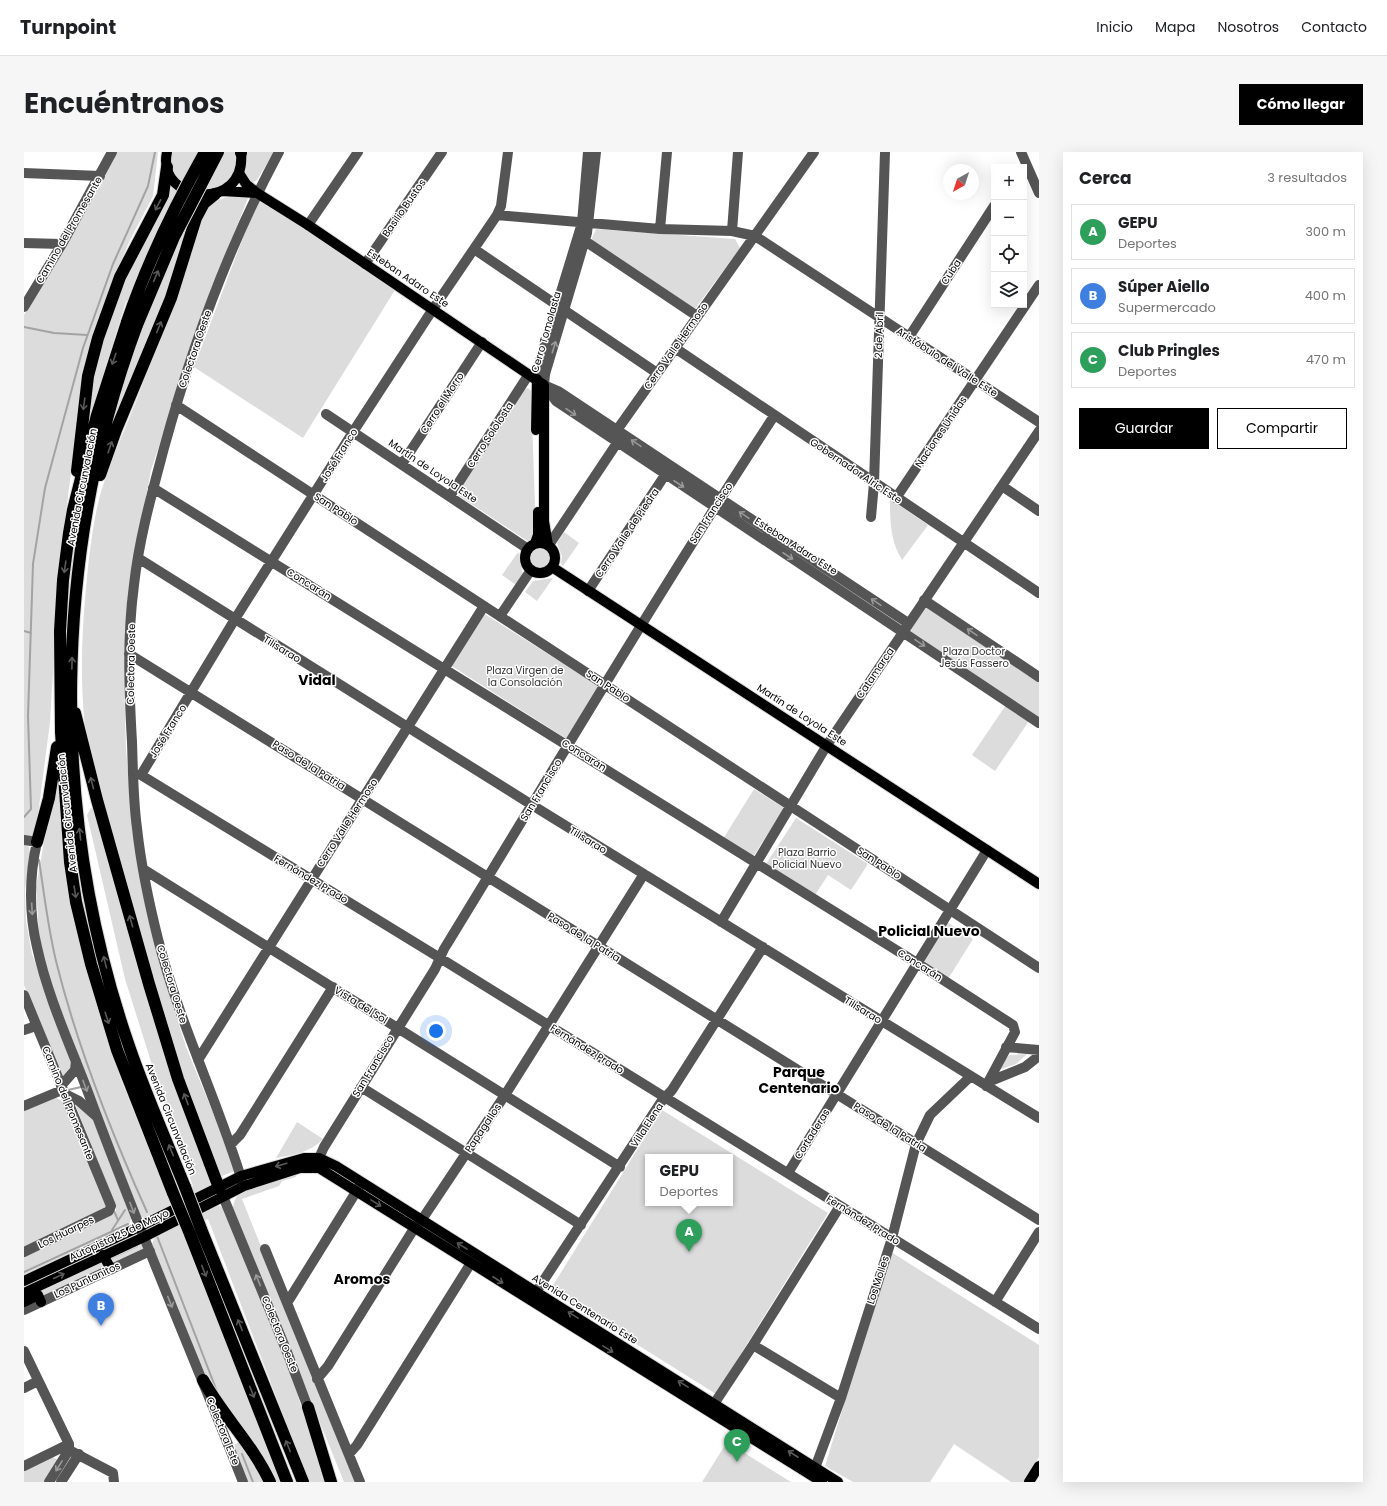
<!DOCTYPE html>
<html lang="es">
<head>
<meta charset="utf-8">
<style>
  :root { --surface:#fff; --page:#f6f6f6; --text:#202124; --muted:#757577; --line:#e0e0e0; --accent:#000 }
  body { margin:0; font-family:Poppins,sans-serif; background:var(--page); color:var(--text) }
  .controls { position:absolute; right:12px; top:12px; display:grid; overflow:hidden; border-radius:0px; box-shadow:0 4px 16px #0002 }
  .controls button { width:36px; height:36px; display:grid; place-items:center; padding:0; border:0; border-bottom:1px solid var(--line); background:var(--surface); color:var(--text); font:20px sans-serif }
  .compass { position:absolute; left:919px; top:12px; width:36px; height:36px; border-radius:50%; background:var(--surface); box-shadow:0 4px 16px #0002; rotate:219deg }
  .you { position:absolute; left:412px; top:879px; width:14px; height:14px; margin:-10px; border:3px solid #fff; border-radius:50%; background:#1a73e8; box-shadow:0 0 0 6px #1a73e833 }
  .badge { display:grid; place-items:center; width:26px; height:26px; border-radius:50%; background:var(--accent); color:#fff; font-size:13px; font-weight:700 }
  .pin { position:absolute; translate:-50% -33px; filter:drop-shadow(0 1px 2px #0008) }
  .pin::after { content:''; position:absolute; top:21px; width:14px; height:12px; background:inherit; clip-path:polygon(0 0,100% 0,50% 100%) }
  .popup { position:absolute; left:621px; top:1002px; width:88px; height:52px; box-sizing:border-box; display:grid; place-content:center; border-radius:0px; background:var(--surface); filter:drop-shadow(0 1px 3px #0005); font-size:13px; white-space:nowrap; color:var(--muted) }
  .popup b { font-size:15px; color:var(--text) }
  .popup::after { content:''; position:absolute; left:50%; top:100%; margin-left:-8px; border:8px solid transparent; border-top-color:var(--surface) }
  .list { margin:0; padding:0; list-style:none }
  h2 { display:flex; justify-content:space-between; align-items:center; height:52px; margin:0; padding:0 16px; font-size:17px }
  h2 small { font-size:13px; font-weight:400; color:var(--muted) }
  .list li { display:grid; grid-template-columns:26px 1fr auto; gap:12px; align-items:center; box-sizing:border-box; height:56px; margin:0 8px 8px; padding:0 8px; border:1px solid var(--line); border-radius:0px }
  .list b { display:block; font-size:15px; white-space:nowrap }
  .list p { margin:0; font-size:13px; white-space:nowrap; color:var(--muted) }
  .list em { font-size:13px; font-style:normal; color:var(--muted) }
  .actions { display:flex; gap:8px; padding:12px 16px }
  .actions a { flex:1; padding:9px 0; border:1px solid var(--accent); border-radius:0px; text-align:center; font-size:14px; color:var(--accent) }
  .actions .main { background:var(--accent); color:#fff }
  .icon { flex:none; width:22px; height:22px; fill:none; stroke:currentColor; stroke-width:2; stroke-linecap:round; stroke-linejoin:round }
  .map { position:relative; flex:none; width:1015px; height:1330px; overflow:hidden; border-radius:0px }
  header { display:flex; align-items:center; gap:24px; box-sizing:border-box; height:56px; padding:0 20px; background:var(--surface); border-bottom:1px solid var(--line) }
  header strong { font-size:19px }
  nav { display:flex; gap:22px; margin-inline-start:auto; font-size:14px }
  .intro { display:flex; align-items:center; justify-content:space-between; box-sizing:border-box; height:96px; padding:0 24px }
  h1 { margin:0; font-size:28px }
  .button { padding:10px 18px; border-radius:0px; background:var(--accent); color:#fff; font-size:14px; font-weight:700 }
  main { display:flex; gap:24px; padding:0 24px }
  aside { flex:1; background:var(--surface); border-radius:0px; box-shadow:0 4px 16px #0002 }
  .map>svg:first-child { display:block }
  .green { fill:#dcdcdc; fill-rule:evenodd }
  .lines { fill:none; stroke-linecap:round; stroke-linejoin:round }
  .stream { stroke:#a3a3a3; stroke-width:2 }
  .major-casing { stroke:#dbdbdb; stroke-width:12 }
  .highway-casing { stroke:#dbdbdb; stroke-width:14 }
  .minor { stroke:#555; stroke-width:10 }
  .major { stroke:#000; stroke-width:10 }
  .highway { stroke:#000; stroke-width:12 }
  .highway-bridge-casing { stroke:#dbdbdb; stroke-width:14; stroke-linecap:butt }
  .highway-bridge { stroke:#000; stroke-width:12 }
  .oneway { stroke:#595959 }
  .oneway2 { stroke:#999 }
  .labels { text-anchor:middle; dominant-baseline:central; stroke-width:3; stroke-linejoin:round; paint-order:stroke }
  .street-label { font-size:10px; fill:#000; stroke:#fff }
  .park-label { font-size:10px; fill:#333; stroke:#fff }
  .district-label { font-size:14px; font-weight:bold; fill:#000; stroke:#fff }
</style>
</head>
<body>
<header>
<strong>Turnpoint</strong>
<nav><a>Inicio</a><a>Mapa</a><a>Nosotros</a><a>Contacto</a></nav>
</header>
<div class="intro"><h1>Encuéntranos</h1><a class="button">Cómo llegar</a></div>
<main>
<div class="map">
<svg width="1015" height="1330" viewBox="0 0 1015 1330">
  <rect width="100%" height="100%" fill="#fff"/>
  <path class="green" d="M 92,0 L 134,0 L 129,44 L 106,88 L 87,132 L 60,217 L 36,408 L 26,570 L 12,678 L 8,684 L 0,684 L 0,163 Z
    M 147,0 L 212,0 C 212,6 213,13 211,19 C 202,41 168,45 153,27 C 147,19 147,9 147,0 Z
    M 223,0 L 250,0 L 233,28 L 228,31 C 216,22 223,13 223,0 Z
    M 143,29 C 153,39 162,45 176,48 L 153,120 L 81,290 L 108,200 L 125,159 L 102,149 L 78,226 L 62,288 L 66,224 L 94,136 Z
    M 207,44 L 224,46 L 188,137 L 127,318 L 104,444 L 100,524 L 102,597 L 108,670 L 119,739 L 134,807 L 162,895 L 192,968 L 210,1019 L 198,1024 L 192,1019 L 155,909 L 117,784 L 64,595 C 54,536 58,474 64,415 C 67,390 70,364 77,340 C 88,304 105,269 118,234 C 139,176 159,118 179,60 L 190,49 Z
    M 234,46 L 371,138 L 279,286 L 170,215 Z
    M 572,77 L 711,87 L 716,96 L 671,157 L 569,91 L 568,86 Z
    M 504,236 L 507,239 L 512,382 L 510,387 L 505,390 L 435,344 L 434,340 L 501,237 Z
    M 866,347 L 904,373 L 878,408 C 866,388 866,369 866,347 Z
    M 540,380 L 555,391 L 539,414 L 537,411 L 538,404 L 533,391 Z
    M504 406a12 12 0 1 1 24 0a12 12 0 1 1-24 0Z
    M 494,400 C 497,407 496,414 499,422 L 492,433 L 478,423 Z
    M 529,426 L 513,449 L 501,440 L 509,429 Z
    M 902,454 L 1015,529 L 1015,567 L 885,480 Z
    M 459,461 L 576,535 L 543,587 L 426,513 Z
    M 982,553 L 1005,569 L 971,619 L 948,603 Z
    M 36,600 L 38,682 L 79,870 L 96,925 L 129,1008 L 146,1045 L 169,1034 L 146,970 L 101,827 L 63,663 L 67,656 L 72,658 L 153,943 L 187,1031 L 185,1037 L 121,1066 L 115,1064 L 32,845 L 16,797 L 12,735 Z
    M 730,637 L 760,656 L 729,705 L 699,687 Z
    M 772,666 L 844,712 L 827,738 L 804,723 L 791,743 L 742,712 Z
    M 0,692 L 5,695 L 6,701 L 1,738 L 2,769 L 8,802 L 49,913 L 41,925 L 35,923 L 0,833 Z
    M 923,770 L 949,787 L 924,827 L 898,811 Z
    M 1003,902 L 992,912 L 972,919 L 985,903 Z
    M 31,945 L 41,951 L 82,1055 L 0,1096 L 0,957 Z
    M 53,950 L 67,962 L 107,1066 L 106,1071 L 103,1075 L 0,1124 L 0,1104 L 92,1059 L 92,1055 L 51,952 Z
    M 638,958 L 804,1061 L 692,1242 L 526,1138 ZM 624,1005 L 706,1005 L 706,1051 L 624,1051 Z
    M 273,970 L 299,987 C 287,1000 270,1003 252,1006 Z
    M 272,1022 L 272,1025 L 258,1029 L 255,1034 L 218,1047 L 331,1330 L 320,1330 L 209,1056 C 210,1031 253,1026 272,1022 Z
    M 193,1053 L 201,1056 L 268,1225 L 301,1330 L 285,1330 L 184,1067 L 159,1077 L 261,1330 L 248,1330 L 188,1238 L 173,1205 L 128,1092 L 131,1084 Z
    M 116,1090 L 122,1097 L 89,1113 L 83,1104 Z
    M 867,1100 L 1015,1193 L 1015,1305 L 999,1330 L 987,1330 L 930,1292 L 906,1330 L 829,1330 L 801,1314 Z
    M 77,1106 L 81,1116 L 21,1143 L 15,1141 L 0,1143 Z
    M 216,1290 L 241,1330 L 224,1330 L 211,1297 L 211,1292 Z
    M 703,1290 L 767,1330 L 678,1330 Z
    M 29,1305 L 34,1308 L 21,1330 L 0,1330 L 0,1317 Z"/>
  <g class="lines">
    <path class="stream" d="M 0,175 L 30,181 L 63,183
      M 0,479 L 7,481
      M 0,665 L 7,657 L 4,564 L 9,412 L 21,336 L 59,196 L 89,112 L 124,34 L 131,0
      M 15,708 C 20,741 24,776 32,809 C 53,894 87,980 123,1060
      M 44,938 L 57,935
      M 90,1059 L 94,1068
      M 88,1078 L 101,1058
      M 133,1084 L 194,1242
      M 87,1106 L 113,1094
      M 0,1120 L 104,1072
      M 55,1120 L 78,1110
      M 218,1302 L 229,1330"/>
    <g class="major-casing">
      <path id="major" d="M 143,0 C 132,52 223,61 217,0
        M 215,21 L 222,32 L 233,41 L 284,73 L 520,233 L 520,369 L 524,393
        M 198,39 L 233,41
        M 512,278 L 513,227
        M501 406a15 15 0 1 1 30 0a15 15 0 1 1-30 0Z
        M 511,391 L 514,383 L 514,360
        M 528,415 L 1015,732
        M 79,1103 L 87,1117
        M 0,1129 L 115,1075 L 217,1024 L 280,1006 L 295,1006 L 312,1014 L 814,1330
        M 0,1141 L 120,1085 L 220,1034 L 276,1016 L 295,1016 L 798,1330
        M 0,1150 L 14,1143 L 17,1150
        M 1005,1330 L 1015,1314"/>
    </g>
    <g class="highway-casing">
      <path id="highway" d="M 217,0 L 217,1
        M 103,170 L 73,263 L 49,358 L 45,381 L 39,428 L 36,479 L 37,580 L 46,710 L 52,750 L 67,812 L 93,898 L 149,1041
        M 113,173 C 28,402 25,663 105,894 C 121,941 142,988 161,1035
        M 53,319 L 64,224 L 74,186 L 96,125 L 139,43 L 143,15
        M 76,323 L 92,278 L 147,146 L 172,66 L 180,51 L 191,42
        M 51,561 L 73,648 L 125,832 L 154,927 L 195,1036
        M 13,690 L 25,646 L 33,595
        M 177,1077 L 279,1330
        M 166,1082 L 263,1330
        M 179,1228 C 199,1264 229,1293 246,1330
        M 284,1255 L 307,1330"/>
    </g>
    <path class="minor" d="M 997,0 L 1015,41
      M 0,21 L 76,24
      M 473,63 L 636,77 L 708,79 L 731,84 L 1015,270
      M 284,73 L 334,0
      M 636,77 L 643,0
      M 708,79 L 714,0
      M 555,85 L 673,164
      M 0,91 L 38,92
      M 450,97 L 633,221
      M 341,112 L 418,0
      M 0,155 L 38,92 L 88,0
      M 885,185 L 970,54
      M 651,196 L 1015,441
      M 513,227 L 515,212 L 558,71 L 564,0
      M 520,233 L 532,249 L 1015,571
      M 520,233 L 534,239 L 884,471
      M 520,233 L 521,222 L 563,81 L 572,0
      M 152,253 L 1015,816
      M 302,262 L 504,397
      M 378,312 L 458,190
      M 978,334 L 1015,359
      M 129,336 L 893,811 L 989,873 L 991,880 L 962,934
      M 426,344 L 505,222
      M 872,346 L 1015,133
      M 847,365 L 850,331 L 861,0
      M 525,393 L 593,291 L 593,278 L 790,0
      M 114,406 L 508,653 L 1015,966
      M 564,439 L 641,323
      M 900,448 L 1015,525
      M 476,464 L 507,418
      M 105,502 L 1015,1068
      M 109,621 L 117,623 L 416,806 L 1015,1177
      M 117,623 L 211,467 L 329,280 L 409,157 L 473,63 L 477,54 L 484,0
      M 0,688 L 13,690 C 5,724 5,762 13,795 C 24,846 47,895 65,943 C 113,1074 168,1201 219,1330
      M 119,717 L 596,1015
      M 697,770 L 803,593 L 1015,279
      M 0,843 L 87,1054 L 85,1059 L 0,1100
      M 0,878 L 12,874
      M 982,895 L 1015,898
      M 174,908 L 460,454
      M 964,930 L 1001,915 L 1015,904
      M 37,934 L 51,918 L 52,909
      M 337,935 L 557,1073
      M 39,941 L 55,949 L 72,964
      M 0,954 L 38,938
      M 206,993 L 216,983 L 309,835
      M 295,1014 L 295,1006 L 300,995 L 411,817 L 420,797 C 529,619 635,439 750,264
      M 764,1021 L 963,698
      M 219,1032 C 194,949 155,871 134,787 C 125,751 117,713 113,676 C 109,647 109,618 108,590 C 105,538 103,485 110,433 C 115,387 128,341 140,296 C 168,194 205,93 255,0
      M 196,1037 L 263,1200 L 286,1261
      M 241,1097 L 336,1330
      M 506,1145 L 512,1140 L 637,950 L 648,938 L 739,795
      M 971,1150 L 1015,1080
      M 263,1151 L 337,1032
      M 0,1158 L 126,1099
      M 729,1193 L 817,1246
      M 0,1199 L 45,1292 L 45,1298 L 89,1321 L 90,1330
      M 293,1227 L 304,1214 L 391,1075 L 397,1069 L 481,943 L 620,722
      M 0,1236 L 14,1229
      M 686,1258 L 729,1193 L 816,1054
      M 325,1302 L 333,1293 L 447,1111
      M 0,1314 L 45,1292
      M 787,1323 L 791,1316 L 817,1246 L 868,1086 L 892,992 L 906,963 L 947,924
      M 25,1330 L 45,1298
      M 37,1330 L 55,1302"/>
    <use href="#major" class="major"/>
    <use href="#highway" class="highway"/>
    <g class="highway-bridge-casing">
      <path id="highway-bridge" d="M 103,170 C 123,111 150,55 181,0
        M 113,173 L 150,85 L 194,0
        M 161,1035 L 177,1077
        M 149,1041 L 166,1082"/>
    </g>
    <use href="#highway-bridge" class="highway-bridge"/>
  </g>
  <defs><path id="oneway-shaft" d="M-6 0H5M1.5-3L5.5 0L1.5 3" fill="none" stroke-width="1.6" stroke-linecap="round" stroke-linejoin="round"/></defs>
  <g class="oneway">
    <use href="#oneway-shaft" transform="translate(134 53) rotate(117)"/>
    <use href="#oneway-shaft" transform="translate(132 124) rotate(-66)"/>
    <use href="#oneway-shaft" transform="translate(135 175) rotate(-68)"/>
    <use href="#oneway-shaft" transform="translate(90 207) rotate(109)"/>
    <use href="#oneway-shaft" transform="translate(60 252) rotate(98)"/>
    <use href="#oneway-shaft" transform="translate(86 295) rotate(-71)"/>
    <use href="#oneway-shaft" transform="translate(41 415) rotate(98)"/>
    <use href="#oneway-shaft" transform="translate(48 511) rotate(-89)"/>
    <use href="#oneway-shaft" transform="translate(68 631) rotate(-105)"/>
    <use href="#oneway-shaft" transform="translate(56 682) rotate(-96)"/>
    <use href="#oneway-shaft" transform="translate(51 740) rotate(81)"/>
    <use href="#oneway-shaft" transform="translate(107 769) rotate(-106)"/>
    <use href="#oneway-shaft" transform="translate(81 810) rotate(-104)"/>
    <use href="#oneway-shaft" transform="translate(83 866) rotate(72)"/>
    <use href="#oneway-shaft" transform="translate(162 947) rotate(-111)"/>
    <use href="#oneway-shaft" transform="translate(147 998) rotate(-112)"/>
    <use href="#oneway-shaft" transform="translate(257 1013) rotate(164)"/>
    <use href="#oneway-shaft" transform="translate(352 1051) rotate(32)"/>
    <use href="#oneway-shaft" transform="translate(438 1094) rotate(-148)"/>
    <use href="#oneway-shaft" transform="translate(180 1119) rotate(68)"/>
    <use href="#oneway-shaft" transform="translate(35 1124) rotate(-25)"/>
    <use href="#oneway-shaft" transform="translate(474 1128) rotate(33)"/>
    <use href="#oneway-shaft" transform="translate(549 1163) rotate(-148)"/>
    <use href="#oneway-shaft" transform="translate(216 1173) rotate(-112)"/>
    <use href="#oneway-shaft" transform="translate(584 1197) rotate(32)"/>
    <use href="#oneway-shaft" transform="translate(659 1232) rotate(-148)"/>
    <use href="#oneway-shaft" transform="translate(228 1240) rotate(68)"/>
    <use href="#oneway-shaft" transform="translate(264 1294) rotate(-112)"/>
    <use href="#oneway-shaft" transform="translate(769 1302) rotate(-147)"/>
  </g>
  <g class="oneway2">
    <use href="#oneway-shaft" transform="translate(530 195) rotate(-73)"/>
    <use href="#oneway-shaft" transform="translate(547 260) rotate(34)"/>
    <use href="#oneway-shaft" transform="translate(612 291) rotate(-146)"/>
    <use href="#oneway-shaft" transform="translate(655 332) rotate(33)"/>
    <use href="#oneway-shaft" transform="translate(720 363) rotate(-146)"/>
    <use href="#oneway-shaft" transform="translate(764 404) rotate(33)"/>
    <use href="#oneway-shaft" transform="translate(852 450) rotate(-146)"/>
    <use href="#oneway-shaft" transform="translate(948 480) rotate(-146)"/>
    <use href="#oneway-shaft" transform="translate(896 491) rotate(34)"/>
    <use href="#oneway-shaft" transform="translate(8 757) rotate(87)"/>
    <use href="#oneway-shaft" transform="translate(61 934) rotate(70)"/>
    <use href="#oneway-shaft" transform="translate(108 1056) rotate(69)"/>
    <use href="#oneway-shaft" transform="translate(234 1128) rotate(-112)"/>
    <use href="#oneway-shaft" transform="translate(146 1150) rotate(68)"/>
    <use href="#oneway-shaft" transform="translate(35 1314) rotate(122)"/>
  </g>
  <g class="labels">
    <g class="street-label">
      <text transform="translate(380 56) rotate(-55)">Basilio Bustos</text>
      <text transform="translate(45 78) rotate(-60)">Camino del Promesante</text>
      <text transform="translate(927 120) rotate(-57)">Cuba</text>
      <text transform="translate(384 126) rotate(34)">Esteban Adaro Este</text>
      <text transform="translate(522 180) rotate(-74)">Cerro Tomolasta</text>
      <text transform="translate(855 183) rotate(-88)">2 de Abril</text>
      <text transform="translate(652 194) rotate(-55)">Cerro Valle Hermoso</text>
      <text transform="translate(171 197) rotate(-71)">Colectora Oeste</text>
      <text transform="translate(923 210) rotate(33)">Aristóbulo del Valle Este</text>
      <text transform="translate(418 251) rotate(-57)">Cerro el Morro</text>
      <text transform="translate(917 280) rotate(-56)">Naciones Unidas</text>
      <text transform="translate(466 283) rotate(-57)">Cerro Sololosta</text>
      <text transform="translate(315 303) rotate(-58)">José Franco</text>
      <text transform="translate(409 319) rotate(34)">Martín de Loyola Este</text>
      <text transform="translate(832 319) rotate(34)">Gobernador Alric Este</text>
      <text transform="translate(58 335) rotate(-79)">Avenida Circunvalación</text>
      <text transform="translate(312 357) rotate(33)">San Pablo</text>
      <text transform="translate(687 361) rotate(-57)">San Francisco</text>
      <text transform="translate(603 381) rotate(-56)">Cerro Valle de Piedra</text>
      <text transform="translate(772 394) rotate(33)">Esteban Adaro Este</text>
      <text transform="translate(285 432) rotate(32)">Concarán</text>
      <text transform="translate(258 497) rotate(32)">Tilisarao</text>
      <text transform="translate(107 512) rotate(-89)">Colectora Oeste</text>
      <text transform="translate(851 521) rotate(-56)">Catamarca</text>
      <text transform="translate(584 534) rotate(33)">San Pablo</text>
      <text transform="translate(778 563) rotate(33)">Martín de Loyola Este</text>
      <text transform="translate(144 579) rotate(-58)">José Franco</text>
      <text transform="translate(560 603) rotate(32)">Concarán</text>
      <text transform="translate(285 613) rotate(32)">Paso de la Patria</text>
      <text transform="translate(517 638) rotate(-59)">San Francisco</text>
      <text transform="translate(43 661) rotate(-96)">Avenida Circunvalación</text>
      <text transform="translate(323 671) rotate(-57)">Cerro Valle Hermoso</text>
      <text transform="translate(564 688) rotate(32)">Tilisarao</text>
      <text transform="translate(855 711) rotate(33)">San Pablo</text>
      <text transform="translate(287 727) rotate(31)">Fernández Prado</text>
      <text transform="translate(560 785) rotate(32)">Paso de la Patria</text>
      <text transform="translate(896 813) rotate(32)">Concarán</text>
      <text transform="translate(148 832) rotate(73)">Colectora Oeste</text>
      <text transform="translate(337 853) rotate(32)">Vista del Sol</text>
      <text transform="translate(839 858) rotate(32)">Tilisarao</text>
      <text transform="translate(563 897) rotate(32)">Fernández Prado</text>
      <text transform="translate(349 914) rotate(-59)">San Francisco</text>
      <text transform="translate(44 951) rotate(68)">Camino del Promesante</text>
      <text transform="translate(147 967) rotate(68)">Avenida Circunvalación</text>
      <text transform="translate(623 973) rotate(-57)">Villa Elena</text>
      <text transform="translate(866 975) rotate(32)">Paso de la Patria</text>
      <text transform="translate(459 976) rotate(-56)">Papagallos</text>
      <text transform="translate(788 982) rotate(-58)">Cortaderas</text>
      <text transform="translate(839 1068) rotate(32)">Fernández Prado</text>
      <text transform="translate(42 1080) rotate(-26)">Los Huarpes</text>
      <text transform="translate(95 1083) rotate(-25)">Autopista 25 de Mayo</text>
      <text transform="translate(63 1128) rotate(-25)">Los Puntanitos</text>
      <text transform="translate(854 1128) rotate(-72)">Los Molles</text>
      <text transform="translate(561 1157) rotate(32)">Avenida Centenario Este</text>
      <text transform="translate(256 1182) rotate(68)">Colectora Oeste</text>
      <text transform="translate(199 1279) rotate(68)">Colectora Este</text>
    </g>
    <g class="park-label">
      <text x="950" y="499">Plaza Doctor<tspan x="950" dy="12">Jesús Fassero</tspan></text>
      <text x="501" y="518">Plaza Virgen de<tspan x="501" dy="12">la Consolación</tspan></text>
      <text x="783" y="700">Plaza Barrio<tspan x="783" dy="12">Policial Nuevo</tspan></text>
    </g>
    <g class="district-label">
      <text x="293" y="528">Vidal</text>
      <text x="905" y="779">Policial Nuevo</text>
      <text x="775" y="920">Parque<tspan x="775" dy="16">Centenario</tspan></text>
      <text x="338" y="1127">Aromos</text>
    </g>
  </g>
</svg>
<div class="controls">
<button>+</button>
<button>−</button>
<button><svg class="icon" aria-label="locate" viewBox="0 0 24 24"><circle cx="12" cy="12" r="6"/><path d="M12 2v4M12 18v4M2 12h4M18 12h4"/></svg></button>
<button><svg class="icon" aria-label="layers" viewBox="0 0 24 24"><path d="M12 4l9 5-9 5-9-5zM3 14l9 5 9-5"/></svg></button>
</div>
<svg class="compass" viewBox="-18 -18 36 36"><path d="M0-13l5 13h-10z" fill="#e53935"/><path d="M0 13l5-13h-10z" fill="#757577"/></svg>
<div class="you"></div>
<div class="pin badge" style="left:665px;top:1100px;background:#2e9e5b">A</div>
<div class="popup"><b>GEPU</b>Deportes</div>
<div class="pin badge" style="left:77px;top:1174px;background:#3f7fe0">B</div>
<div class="pin badge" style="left:713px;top:1310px;background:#2e9e5b">C</div>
</div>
<aside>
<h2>Cerca<small>3 resultados</small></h2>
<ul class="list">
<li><span class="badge" style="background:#2e9e5b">A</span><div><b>GEPU</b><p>Deportes</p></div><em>300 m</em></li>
<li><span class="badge" style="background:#3f7fe0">B</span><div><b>Súper Aiello</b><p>Supermercado</p></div><em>400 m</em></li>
<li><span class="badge" style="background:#2e9e5b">C</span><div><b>Club Pringles</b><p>Deportes</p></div><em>470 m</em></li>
</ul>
<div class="actions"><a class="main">Guardar</a><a>Compartir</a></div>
</aside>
</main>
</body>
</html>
